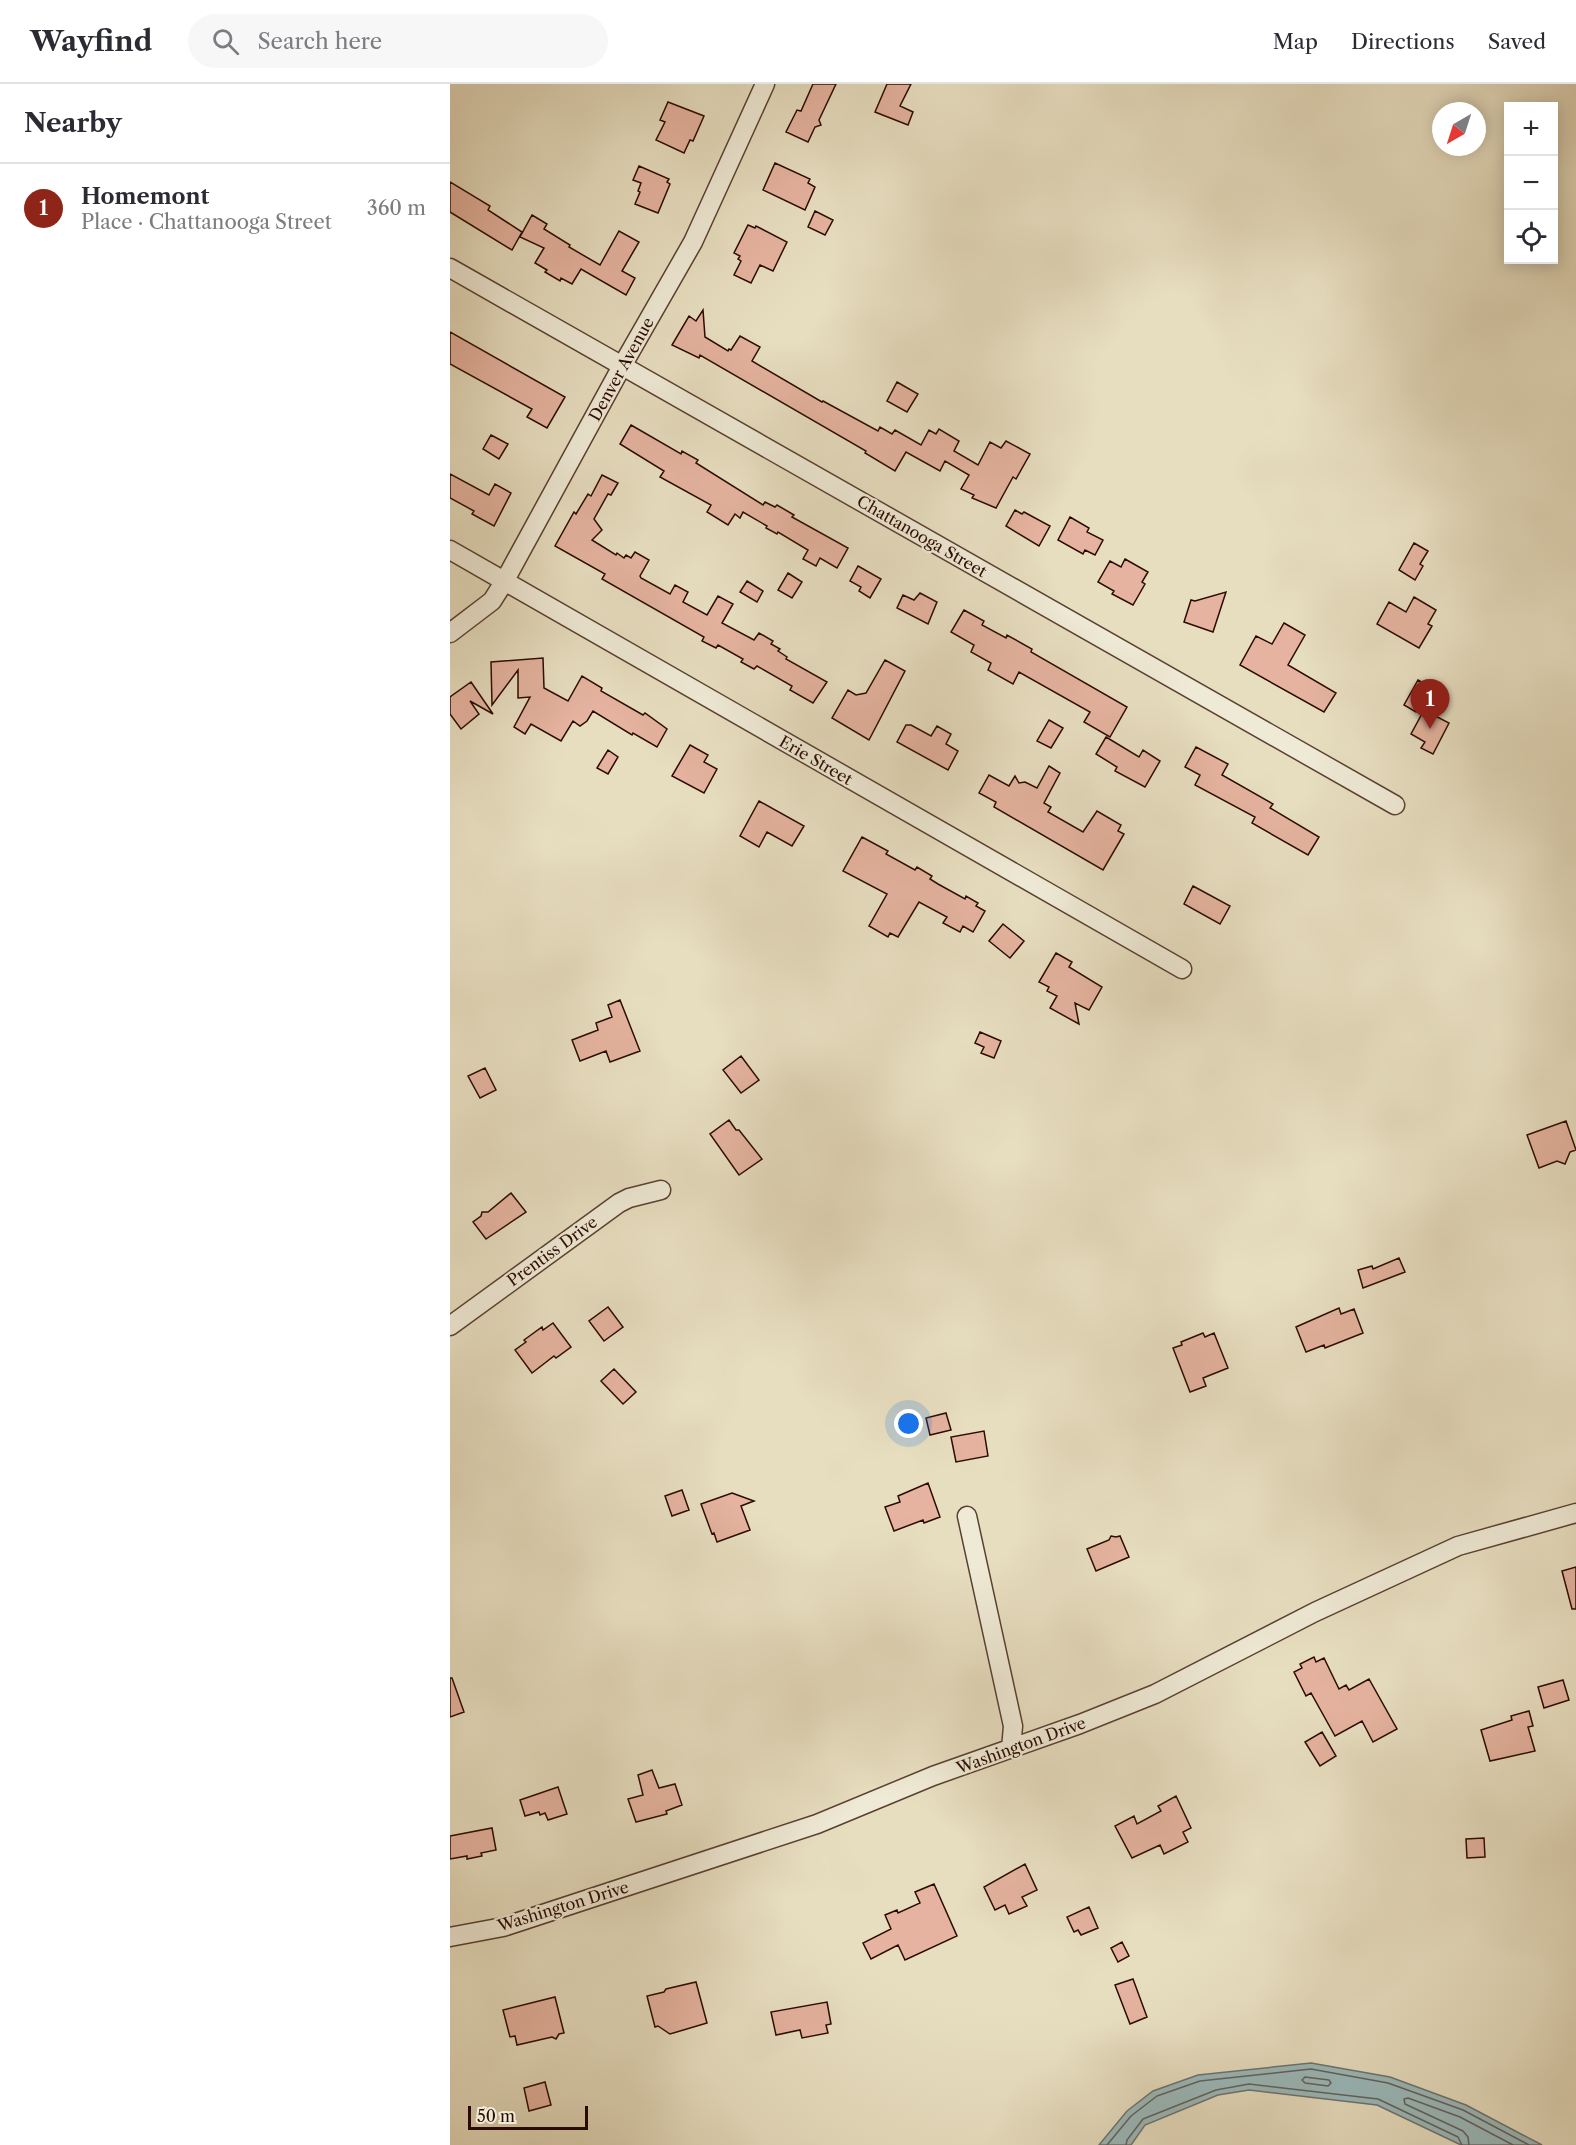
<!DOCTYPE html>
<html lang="en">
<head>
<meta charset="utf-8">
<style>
  :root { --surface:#fff; --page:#f7f7f7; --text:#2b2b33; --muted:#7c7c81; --line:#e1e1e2; --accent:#8f2418 }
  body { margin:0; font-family:"Libre Caslon Text",serif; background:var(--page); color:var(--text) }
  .controls { position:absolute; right:18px; top:18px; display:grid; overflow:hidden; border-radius:0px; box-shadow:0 3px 15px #0003 }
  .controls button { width:54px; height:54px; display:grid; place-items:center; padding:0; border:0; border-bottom:2px solid var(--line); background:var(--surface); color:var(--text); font:30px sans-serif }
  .compass { position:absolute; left:982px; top:18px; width:54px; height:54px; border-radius:50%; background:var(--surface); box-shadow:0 3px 15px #0003; rotate:219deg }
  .scale { position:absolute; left:18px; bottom:15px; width:120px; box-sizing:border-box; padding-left:6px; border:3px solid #2b0b01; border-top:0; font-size:16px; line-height:21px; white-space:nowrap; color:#2b0b01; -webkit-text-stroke:4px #efead6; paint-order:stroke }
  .you { position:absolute; left:459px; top:1340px; width:21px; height:21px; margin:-15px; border:4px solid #fff; border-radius:50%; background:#1a73e8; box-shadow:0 0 0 9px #1a73e833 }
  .badge { display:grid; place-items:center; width:39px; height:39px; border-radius:50%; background:var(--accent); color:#fff; font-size:20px; font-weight:700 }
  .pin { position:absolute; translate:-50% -50px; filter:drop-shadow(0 2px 3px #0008) }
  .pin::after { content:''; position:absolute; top:32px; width:21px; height:18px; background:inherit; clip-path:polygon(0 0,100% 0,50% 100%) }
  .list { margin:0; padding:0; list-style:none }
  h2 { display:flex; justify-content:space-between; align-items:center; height:78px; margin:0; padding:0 24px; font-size:26px }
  h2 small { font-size:20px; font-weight:400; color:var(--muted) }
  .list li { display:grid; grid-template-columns:39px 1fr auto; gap:18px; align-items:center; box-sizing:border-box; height:90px; padding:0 24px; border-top:2px solid var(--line) }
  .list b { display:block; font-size:22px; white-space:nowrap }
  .list p { margin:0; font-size:20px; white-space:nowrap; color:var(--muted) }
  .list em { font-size:20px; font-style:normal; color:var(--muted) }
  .icon { flex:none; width:33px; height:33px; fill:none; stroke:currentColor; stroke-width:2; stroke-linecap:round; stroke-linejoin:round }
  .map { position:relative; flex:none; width:1126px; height:2061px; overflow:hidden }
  header { display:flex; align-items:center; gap:36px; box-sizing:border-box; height:84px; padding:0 30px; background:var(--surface); border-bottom:2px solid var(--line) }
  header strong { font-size:28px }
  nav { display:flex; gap:33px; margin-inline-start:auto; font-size:21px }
  .search { width:420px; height:54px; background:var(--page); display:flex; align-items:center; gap:15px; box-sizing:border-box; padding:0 21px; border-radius:33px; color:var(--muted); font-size:22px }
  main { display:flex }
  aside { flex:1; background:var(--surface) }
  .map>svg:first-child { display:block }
  .water { fill:#9bbabc; stroke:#6e7471; stroke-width:1.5 }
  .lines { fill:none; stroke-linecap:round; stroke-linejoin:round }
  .shore { stroke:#63625e; stroke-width:1.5 }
  .building { fill:#e5b39f; stroke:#2b0b01; stroke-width:1.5 }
  .minor-casing { stroke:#5a4031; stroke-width:21 }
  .minor { stroke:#efead6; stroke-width:18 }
  .labels { text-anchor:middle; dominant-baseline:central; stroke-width:4.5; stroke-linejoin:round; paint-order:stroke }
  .street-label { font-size:16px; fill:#2b0b01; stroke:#efead6 }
</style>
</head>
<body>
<header>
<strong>Wayfind</strong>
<div class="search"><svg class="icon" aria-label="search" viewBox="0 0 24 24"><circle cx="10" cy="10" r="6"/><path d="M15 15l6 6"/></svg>Search here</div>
<nav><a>Map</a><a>Directions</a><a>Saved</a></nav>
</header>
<main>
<aside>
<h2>Nearby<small></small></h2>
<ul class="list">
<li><span class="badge">1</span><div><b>Homemont</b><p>Place · Chattanooga Street</p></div><em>360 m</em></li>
</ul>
</aside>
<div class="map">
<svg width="1126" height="2061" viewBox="0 0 1126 2061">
  <rect width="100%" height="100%" fill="#e7dec0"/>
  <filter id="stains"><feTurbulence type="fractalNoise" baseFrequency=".00333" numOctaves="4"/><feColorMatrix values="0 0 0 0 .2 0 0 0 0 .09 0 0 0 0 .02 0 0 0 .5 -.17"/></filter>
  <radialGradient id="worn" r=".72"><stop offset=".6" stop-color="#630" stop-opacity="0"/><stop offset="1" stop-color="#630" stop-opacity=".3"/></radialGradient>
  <path class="water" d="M 861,1979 L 940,1993 L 1016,2021 L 1092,2061 L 1011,2061 L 927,2021 L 799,2006 L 768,2011 L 695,2041 L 681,2061 L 649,2061 L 677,2027 L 703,2007 L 748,1991 Z"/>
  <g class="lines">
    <path class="shore" d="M 855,1993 L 879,1996 L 881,1999 L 878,2002 L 855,1999 L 852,1996 Z
      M 657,2061 L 681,2032 L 707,2012 L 750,1997 L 861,1985 L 938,1999 L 1013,2026 L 1079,2061
      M 676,2061 L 677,2056 L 693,2035 L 766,2006 L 799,2000 L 928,2015 L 1008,2053 L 1012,2061
      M 1019,2061 L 1018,2053 L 1013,2047 L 955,2020 L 954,2015 L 958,2014 L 1010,2033 L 1063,2061"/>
  </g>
  <path class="building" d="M 363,0 L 386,0 L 369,36 L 371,41 L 365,43 L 358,58 L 336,48 L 347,26 L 351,27 Z
    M 437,0 L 461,0 L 450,22 L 463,28 L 458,41 L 425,28 Z
    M 218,18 L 254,32 L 243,57 L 240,56 L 234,69 L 206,56 L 215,38 L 210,36 Z
    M 325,79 L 360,95 L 358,99 L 365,103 L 355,126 L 313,106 Z
    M 189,82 L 219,95 L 217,98 L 220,100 L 208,129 L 185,120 L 190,108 L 188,107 L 191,99 L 183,96 Z
    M 0,98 L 40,122 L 38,126 L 72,148 L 62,166 L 0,128 Z
    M 365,127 L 383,136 L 375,151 L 358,143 Z
    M 82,131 L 97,140 L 94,145 L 120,161 L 119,163 L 150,181 L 169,147 L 189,158 L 172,187 L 185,194 L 176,211 L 131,185 L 122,200 L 111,194 L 110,197 L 95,188 L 97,186 L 85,179 L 94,164 L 70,153 Z
    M 298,141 L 305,144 L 306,142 L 337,158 L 323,187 L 310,181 L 301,199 L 284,191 L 291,177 L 288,175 L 290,172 L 284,169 Z
    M 253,226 L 255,253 L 278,267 L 279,265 L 281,266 L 290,252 L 310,263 L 302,277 L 372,318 L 373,317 L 428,347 L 430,343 L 442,350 L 445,346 L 471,361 L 479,346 L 486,350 L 489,345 L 509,357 L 504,367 L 528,381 L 540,358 L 551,364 L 556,357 L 580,370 L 566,395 L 563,393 L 546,424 L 522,414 L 524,411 L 511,405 L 519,391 L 495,377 L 490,387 L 456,368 L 445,387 L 415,369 L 416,367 L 250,271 L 249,274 L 222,261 L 239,232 L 246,237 Z
    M 0,248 L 115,313 L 97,344 L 77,333 L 82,325 L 0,280 Z
    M 447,298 L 468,310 L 457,328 L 437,317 Z
    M 181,341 L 231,370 L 232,367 L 248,376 L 246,379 L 313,421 L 315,418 L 325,423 L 327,421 L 344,431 L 342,433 L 398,464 L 387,484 L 370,474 L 366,482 L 353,475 L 358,466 L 328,448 L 327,450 L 316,444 L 317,442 L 293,428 L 290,434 L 285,430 L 278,441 L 257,428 L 261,421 L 210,393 L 214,387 L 170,360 Z
    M 41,351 L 58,360 L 49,375 L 33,365 Z
    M 0,390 L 39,411 L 45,400 L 61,409 L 44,442 L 22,430 L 24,427 L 0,414 Z
    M 152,391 L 168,399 L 161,411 L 158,410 L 144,435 L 152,446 L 142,456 L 166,471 L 167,469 L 174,474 L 176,471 L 181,474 L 185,468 L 199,476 L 190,492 L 191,494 L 220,510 L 225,501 L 238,508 L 233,518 L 257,531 L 268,512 L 283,520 L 272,539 L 304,556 L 309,549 L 323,557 L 321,560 L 330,565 L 328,567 L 337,573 L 336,575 L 377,598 L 363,619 L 340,606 L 342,602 L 307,582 L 304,585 L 291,578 L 293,575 L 268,561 L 266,564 L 252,557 L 254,553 L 152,495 L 155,490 L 105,462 L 124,428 L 126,430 L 138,410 L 141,412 Z
    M 565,426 L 572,430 L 574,428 L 600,442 L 589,462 L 556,442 Z
    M 620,433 L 639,444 L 637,448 L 653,456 L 645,471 L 635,466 L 633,470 L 608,456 Z
    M 964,459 L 978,467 L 970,480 L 973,482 L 965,496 L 949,486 Z
    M 675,475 L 698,488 L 692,498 L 695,500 L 683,521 L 662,510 L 664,507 L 648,498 L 660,477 L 671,483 Z
    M 408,482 L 431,495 L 420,514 L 409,507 L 411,503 L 400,497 Z
    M 338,489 L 352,498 L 342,514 L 328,506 Z
    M 297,497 L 313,507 L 307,518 L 290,508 Z
    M 776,508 L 763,548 L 734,538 L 741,516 L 745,517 Z
    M 470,509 L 487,518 L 478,540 L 447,524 L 453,511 L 464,516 Z
    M 964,513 L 986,526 L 978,540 L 982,542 L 969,564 L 927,540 L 939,518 L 956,528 Z
    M 514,526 L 534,537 L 532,541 L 556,554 L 557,551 L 582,565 L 581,568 L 677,623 L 660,653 L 634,638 L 640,628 L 569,588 L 563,600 L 538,586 L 541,579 L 521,568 L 524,561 L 501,548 Z
    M 834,539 L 855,551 L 838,581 L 886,609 L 874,628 L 790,581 L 806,552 L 822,560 Z
    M 93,574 L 94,604 L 118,617 L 132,592 L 152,604 L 151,607 L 193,631 L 195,629 L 217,645 L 207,663 L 183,649 L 182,651 L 143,627 L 137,637 L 130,642 L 123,637 L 111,657 L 81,640 L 75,650 L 64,643 L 80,613 L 68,614 L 68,586 L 42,621 L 41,578 Z
    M 435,576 L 455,587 L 419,656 L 382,634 L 398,606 L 406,611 L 416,609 Z
    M 968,596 L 980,603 L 966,628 L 954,621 Z
    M 21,598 L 43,630 L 20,617 L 29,630 L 11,645 L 0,630 L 0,613 Z
    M 974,626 L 999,639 L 983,670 L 971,664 L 975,658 L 961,650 Z
    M 599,636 L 613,644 L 601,664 L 587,657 Z
    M 456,641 L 461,641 L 481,652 L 487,642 L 501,650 L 496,660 L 508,667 L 498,686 L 447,658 Z
    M 656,653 L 689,673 L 693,666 L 710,677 L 695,703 L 665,687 L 667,683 L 646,670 Z
    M 240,661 L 258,671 L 254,678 L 267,685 L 254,709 L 222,692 Z
    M 746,663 L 778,680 L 772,691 L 823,720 L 820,724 L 869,753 L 858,771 L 802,739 L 805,733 L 745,701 L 750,691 L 735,683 Z
    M 158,666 L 168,673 L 158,690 L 147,684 Z
    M 599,682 L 610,689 L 594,719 L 601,723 L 598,728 L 633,748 L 647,727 L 671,741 L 668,747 L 674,750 L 653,786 L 544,723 L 546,718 L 529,709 L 539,691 L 559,702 L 565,692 L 569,699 L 575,698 L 587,704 Z
    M 309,717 L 354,742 L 342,762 L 317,748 L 309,763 L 290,752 Z
    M 412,753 L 438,767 L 436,770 L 465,786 L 467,783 L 482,792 L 480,795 L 488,800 L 515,815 L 516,812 L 528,819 L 526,822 L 535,827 L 523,848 L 513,842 L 510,848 L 493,839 L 497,833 L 469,818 L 448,853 L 440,849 L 438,853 L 419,842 L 437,810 L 393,787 Z
    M 743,802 L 780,822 L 770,840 L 734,820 Z
    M 553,840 L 574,857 L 560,874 L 539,857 Z
    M 606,869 L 622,878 L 619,883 L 652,903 L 639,926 L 625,919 L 629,940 L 600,924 L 607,912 L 597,907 L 599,903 L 589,898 Z
    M 170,916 L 190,967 L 160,978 L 156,967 L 130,977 L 122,956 L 148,946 L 146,939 L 162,933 L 158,921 Z
    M 530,948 L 551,957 L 544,974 L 531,969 L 534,963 L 525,959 Z
    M 291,972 L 309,996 L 291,1009 L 273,986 Z
    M 35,984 L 46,1006 L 30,1014 L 18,992 Z
    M 279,1036 L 286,1046 L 289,1046 L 312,1075 L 289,1091 L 260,1050 Z
    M 1116,1037 L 1126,1066 L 1120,1068 L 1115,1080 L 1107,1077 L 1089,1084 L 1077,1051 Z
    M 61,1109 L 76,1128 L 36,1155 L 23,1138 L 31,1132 L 32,1128 L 38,1128 Z
    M 949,1174 L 955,1188 L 913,1204 L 908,1186 L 922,1182 L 923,1185 Z
    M 158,1223 L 173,1243 L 154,1257 L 139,1237 Z
    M 889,1224 L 891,1230 L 904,1225 L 913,1249 L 875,1264 L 874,1261 L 856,1268 L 846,1243 Z
    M 103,1239 L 121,1263 L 106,1274 L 104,1272 L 82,1289 L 65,1266 L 76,1258 L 74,1256 L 92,1243 L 93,1246 Z
    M 753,1249 L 755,1253 L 764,1249 L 778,1284 L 753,1294 L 756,1302 L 740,1308 L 723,1264 L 732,1261 L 731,1258 Z
    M 164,1285 L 186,1308 L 173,1320 L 151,1297 Z
    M 496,1329 L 501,1346 L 480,1351 L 476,1334 Z
    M 534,1347 L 538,1372 L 506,1378 L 501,1353 Z
    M 478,1399 L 490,1433 L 474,1439 L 473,1436 L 444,1447 L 435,1423 L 450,1418 L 448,1412 Z
    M 232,1406 L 239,1426 L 222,1432 L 215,1412 Z
    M 282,1409 L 304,1417 L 291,1422 L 300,1446 L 267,1458 L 264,1449 L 262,1450 L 251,1420 Z
    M 661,1452 L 666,1453 L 670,1452 L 679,1473 L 646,1487 L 637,1465 L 659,1456 Z
    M 1126,1483 L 1126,1525 L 1122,1525 L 1112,1487 Z
    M 864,1573 L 866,1578 L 874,1574 L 889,1605 L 896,1601 L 899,1606 L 919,1595 L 947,1645 L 923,1658 L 912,1637 L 885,1652 L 861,1609 L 856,1612 L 844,1588 L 852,1584 L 850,1580 Z
    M 0,1594 L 2,1594 L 14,1628 L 0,1633 Z
    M 1113,1596 L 1119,1616 L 1094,1624 L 1088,1603 Z
    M 1079,1627 L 1083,1642 L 1078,1643 L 1085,1667 L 1040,1677 L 1031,1646 L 1062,1636 L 1061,1632 Z
    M 872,1648 L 886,1672 L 870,1682 L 855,1658 Z
    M 202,1686 L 209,1704 L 225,1700 L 232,1721 L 216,1727 L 217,1730 L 186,1738 L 178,1715 L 193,1711 L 188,1691 Z
    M 108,1703 L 117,1730 L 98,1736 L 95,1729 L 90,1731 L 89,1728 L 75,1732 L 70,1716 Z
    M 726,1712 L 741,1744 L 733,1748 L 738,1758 L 714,1770 L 710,1761 L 682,1774 L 665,1742 L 684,1732 L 687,1740 L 711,1727 L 708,1722 Z
    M 42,1744 L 46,1766 L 31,1769 L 32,1772 L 17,1775 L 17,1772 L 0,1775 L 0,1752 Z
    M 1034,1754 L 1035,1773 L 1017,1774 L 1016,1755 Z
    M 575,1780 L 587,1806 L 572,1813 L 577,1822 L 559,1830 L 555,1821 L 545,1826 L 534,1803 Z
    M 484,1800 L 507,1852 L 455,1876 L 448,1861 L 421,1875 L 413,1859 L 441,1845 L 435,1831 L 447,1826 L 448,1829 L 470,1819 L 465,1808 Z
    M 639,1823 L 648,1844 L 631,1851 L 628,1846 L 624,1848 L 617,1833 Z
    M 672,1858 L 679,1872 L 668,1878 L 661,1864 Z
    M 683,1895 L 697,1933 L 680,1940 L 665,1901 Z
    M 246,1898 L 257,1939 L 220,1950 L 208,1942 L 205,1943 L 197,1912 L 214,1908 L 216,1905 Z
    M 105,1913 L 114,1949 L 109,1950 L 106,1955 L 102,1953 L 67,1961 L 65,1952 L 60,1953 L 53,1926 Z
    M 377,1918 L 381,1940 L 376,1941 L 378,1949 L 352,1954 L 350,1946 L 326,1951 L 321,1928 Z
    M 95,1998 L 101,2021 L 79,2027 L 74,2004 Z"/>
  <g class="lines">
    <g class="minor-casing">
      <path id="minor" d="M 0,184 L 945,721
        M 0,466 L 732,885
        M 0,549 L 42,517 L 54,498 L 172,282 L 243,158 L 315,0
        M 0,1242 L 169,1119 L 179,1114 L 211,1106
        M 517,1432 L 563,1642 L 561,1665
        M 0,1853 L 53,1843 L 367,1740 L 483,1692 L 630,1640 L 705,1610 L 865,1528 L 1008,1462 L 1126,1429"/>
    </g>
    <use href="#minor" class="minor"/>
  </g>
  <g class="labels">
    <g class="street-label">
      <text transform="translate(171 285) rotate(-61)">Denver Avenue</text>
      <text transform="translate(472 452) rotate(30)">Chattanooga Street</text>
      <text transform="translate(366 676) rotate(30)">Erie Street</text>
      <text transform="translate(102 1167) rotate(-36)">Prentiss Drive</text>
      <text transform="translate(571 1661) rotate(-20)">Washington Drive</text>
      <text transform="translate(113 1822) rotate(-17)">Washington Drive</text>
    </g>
  </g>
  <rect width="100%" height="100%" filter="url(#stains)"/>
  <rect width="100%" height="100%" fill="url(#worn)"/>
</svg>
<div class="controls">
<button>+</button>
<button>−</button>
<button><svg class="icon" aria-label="locate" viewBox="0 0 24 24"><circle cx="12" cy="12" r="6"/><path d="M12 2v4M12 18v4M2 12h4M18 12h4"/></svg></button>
</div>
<svg class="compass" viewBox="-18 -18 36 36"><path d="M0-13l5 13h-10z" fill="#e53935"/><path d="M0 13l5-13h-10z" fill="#7c7c81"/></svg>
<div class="scale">50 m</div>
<div class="you"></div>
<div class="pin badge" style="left:980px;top:645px">1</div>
</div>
</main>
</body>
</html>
